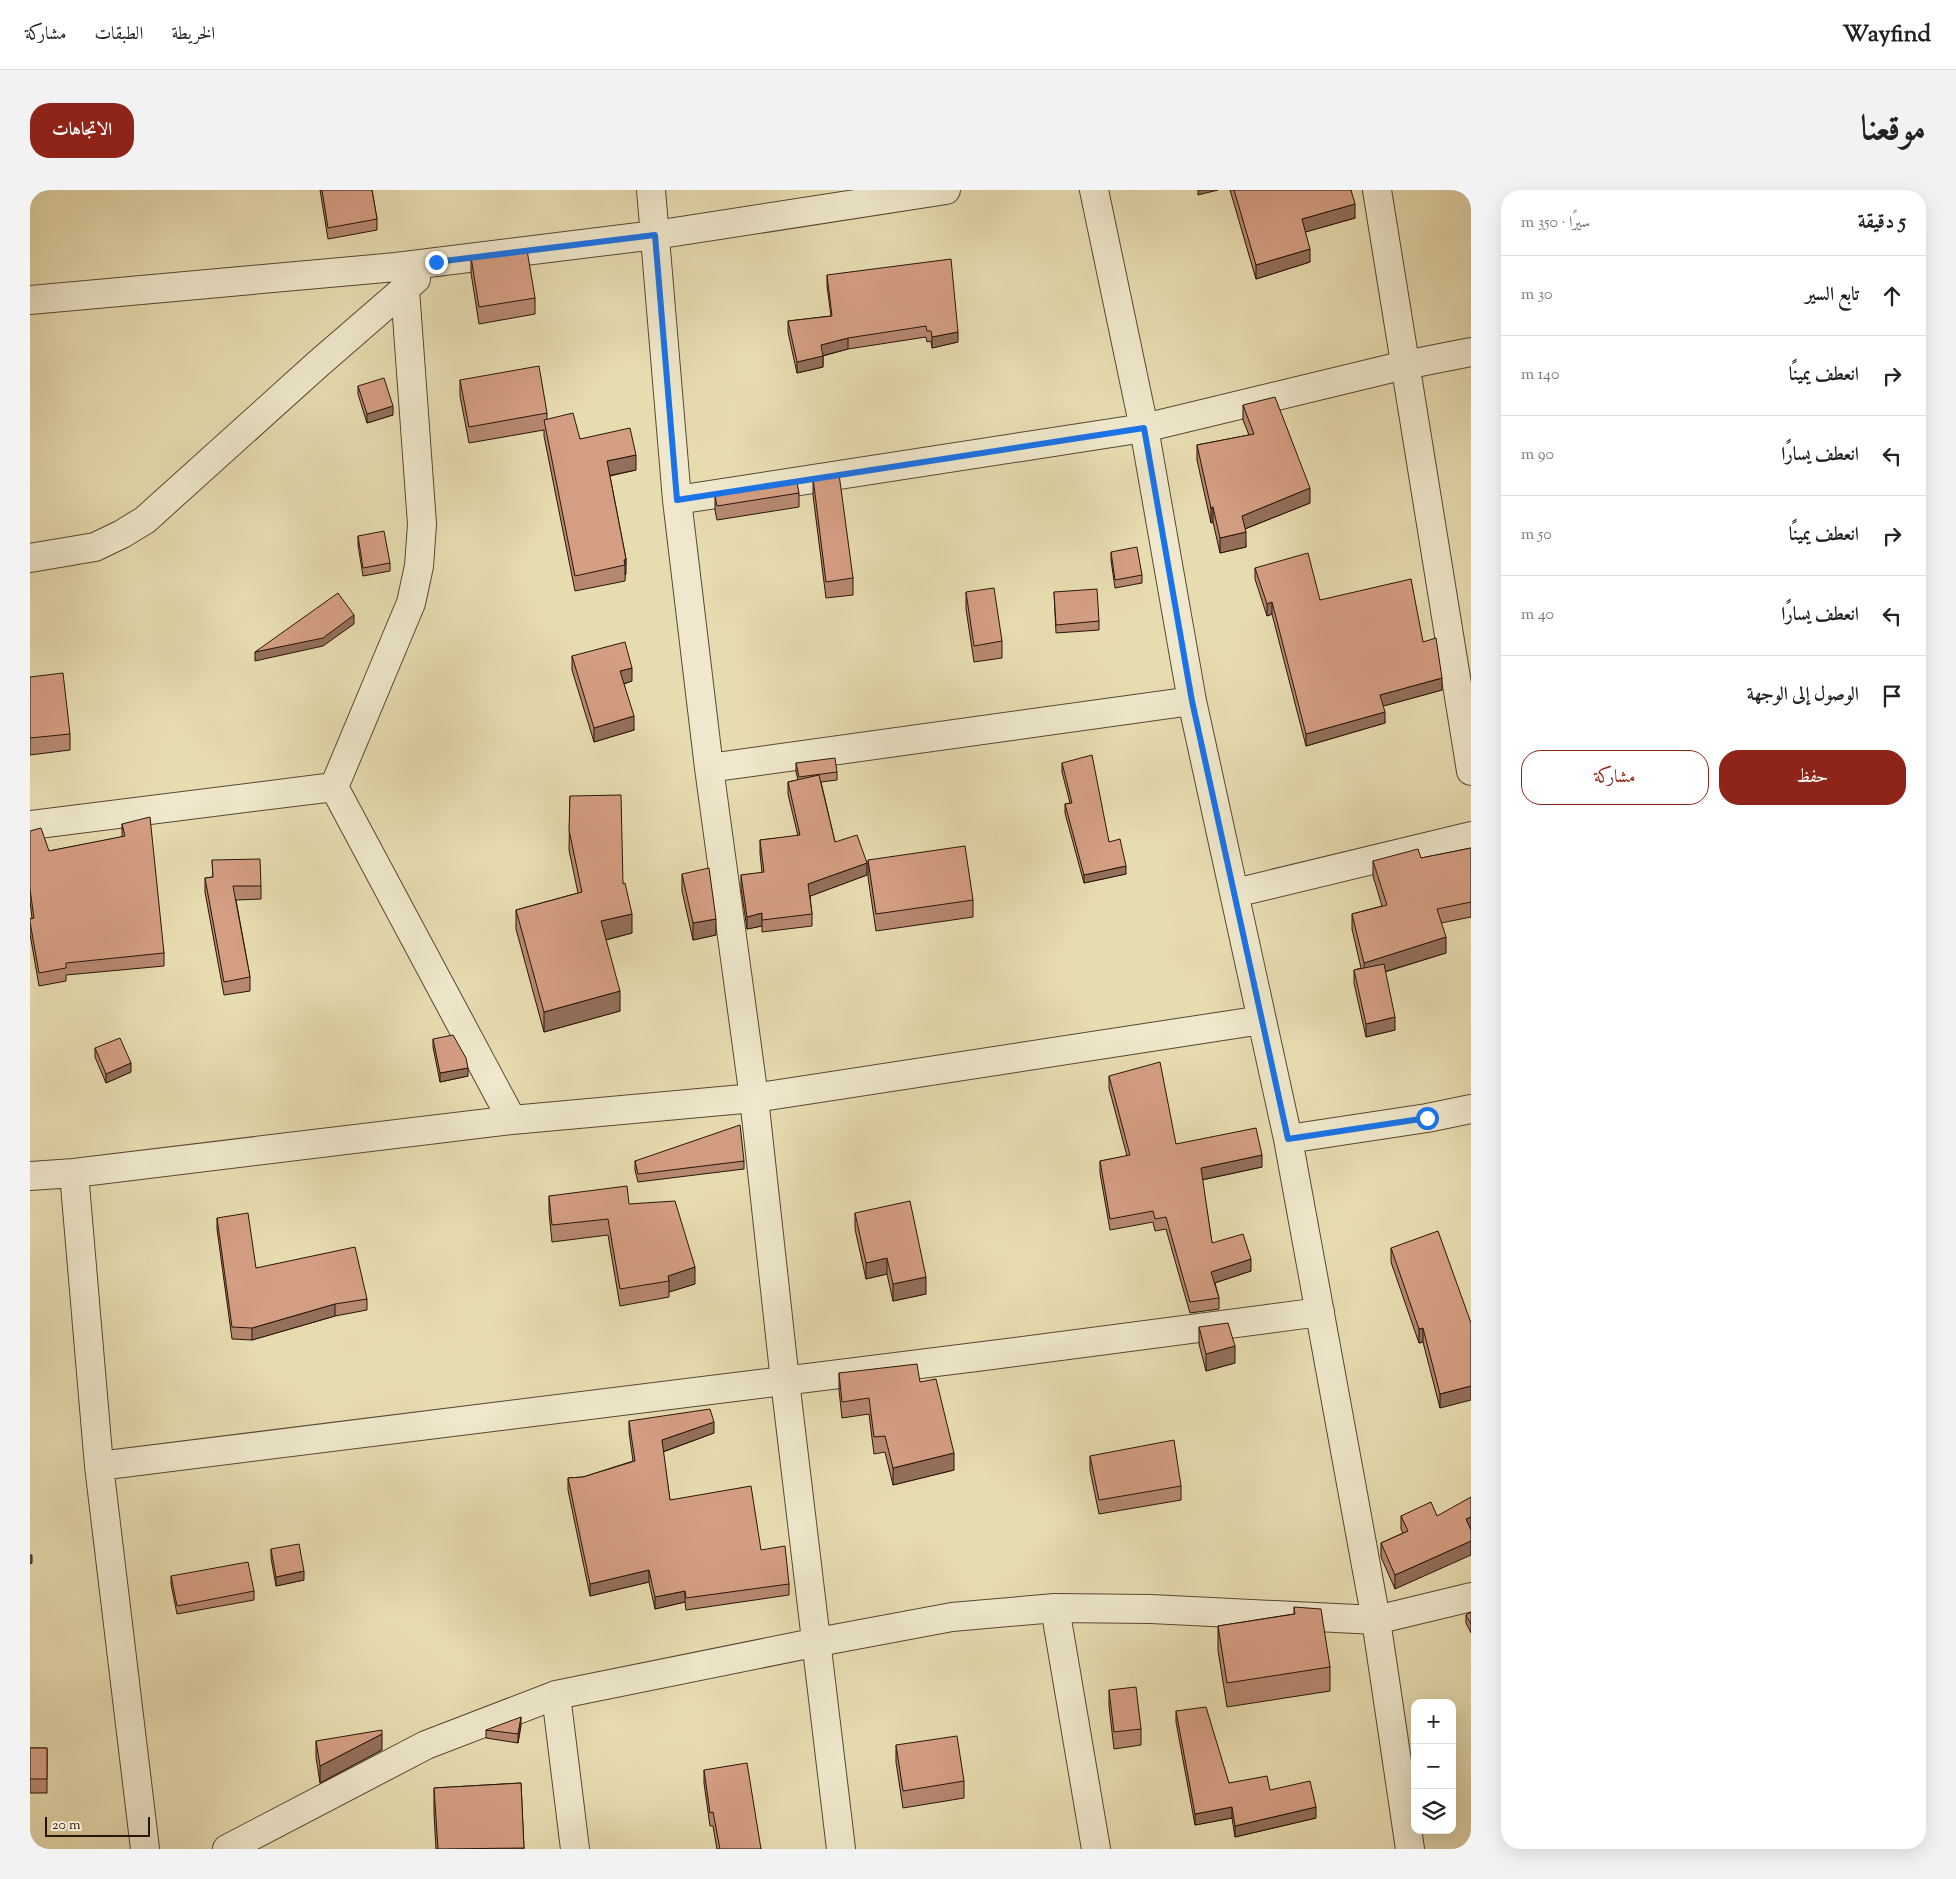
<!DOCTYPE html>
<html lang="ar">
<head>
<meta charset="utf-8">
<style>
  :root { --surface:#fff; --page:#f2f2f2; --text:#222; --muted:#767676; --line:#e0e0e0; --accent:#8f2418 }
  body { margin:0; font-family:"Sorts Mill Goudy",Amiri,serif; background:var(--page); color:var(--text); direction:rtl }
  .controls { position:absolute; right:15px; bottom:15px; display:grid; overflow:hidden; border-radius:10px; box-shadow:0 5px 20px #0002 }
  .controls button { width:45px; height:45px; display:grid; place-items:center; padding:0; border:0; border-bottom:1px solid var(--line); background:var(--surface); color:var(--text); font:25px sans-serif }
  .scale { position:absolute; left:15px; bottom:12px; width:105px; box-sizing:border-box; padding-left:5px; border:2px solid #28150a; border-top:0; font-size:14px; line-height:18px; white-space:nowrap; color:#28150a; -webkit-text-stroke:4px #efe8cc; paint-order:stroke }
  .stop { position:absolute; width:15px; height:15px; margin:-11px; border:4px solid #1a73e8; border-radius:50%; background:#fff }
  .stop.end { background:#1a73e8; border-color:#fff; box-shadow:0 1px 5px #0008 }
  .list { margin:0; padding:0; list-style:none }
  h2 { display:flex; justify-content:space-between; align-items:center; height:65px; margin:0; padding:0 20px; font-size:21px }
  h2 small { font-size:16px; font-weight:400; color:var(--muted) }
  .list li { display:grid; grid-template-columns:32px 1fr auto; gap:15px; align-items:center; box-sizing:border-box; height:80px; padding:0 20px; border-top:1px solid var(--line) }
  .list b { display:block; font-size:19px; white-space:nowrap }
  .list em { font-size:16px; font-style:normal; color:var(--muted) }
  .actions { display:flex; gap:10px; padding:15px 20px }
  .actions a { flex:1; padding:11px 0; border:1px solid var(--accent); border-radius:20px; text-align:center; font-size:18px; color:var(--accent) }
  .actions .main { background:var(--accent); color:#fff }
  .icon { flex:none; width:28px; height:28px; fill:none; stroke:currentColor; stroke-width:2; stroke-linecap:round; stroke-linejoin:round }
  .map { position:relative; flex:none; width:1441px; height:1659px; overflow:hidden; direction:ltr; border-radius:20px }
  header { display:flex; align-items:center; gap:30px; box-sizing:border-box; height:70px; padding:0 25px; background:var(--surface); border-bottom:1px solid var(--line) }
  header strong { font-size:24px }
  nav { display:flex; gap:28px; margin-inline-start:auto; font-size:18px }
  .intro { display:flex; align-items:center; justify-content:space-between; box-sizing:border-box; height:120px; padding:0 30px }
  h1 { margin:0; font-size:35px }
  .button { padding:12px 22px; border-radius:20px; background:var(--accent); color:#fff; font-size:18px; font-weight:700 }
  main { display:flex; gap:30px; padding:0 30px }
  aside { flex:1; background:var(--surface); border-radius:20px; box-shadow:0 5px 20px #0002 }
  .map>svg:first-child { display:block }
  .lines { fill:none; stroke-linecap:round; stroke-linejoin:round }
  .street-casing { stroke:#584734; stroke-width:30 }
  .street { stroke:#efe8cc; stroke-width:28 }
  .wall { fill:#b68870; stroke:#28150a }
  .shaded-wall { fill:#946f5b; stroke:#28150a }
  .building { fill:#d49e82; stroke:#28150a }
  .route { stroke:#1a73e8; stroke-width:6 }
</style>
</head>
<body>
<header>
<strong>Wayfind</strong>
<nav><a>الخريطة</a><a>الطبقات</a><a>مشاركة</a></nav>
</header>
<div class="intro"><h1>موقعنا</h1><a class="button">الاتجاهات</a></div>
<main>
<aside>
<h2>5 دقيقة<small>سيرًا · 350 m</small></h2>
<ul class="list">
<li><svg class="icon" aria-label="ahead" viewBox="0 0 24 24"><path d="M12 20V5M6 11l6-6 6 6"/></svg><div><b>تابع السير</b></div><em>30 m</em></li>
<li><svg class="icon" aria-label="right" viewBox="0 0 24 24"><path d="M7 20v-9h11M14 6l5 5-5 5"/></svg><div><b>انعطف يمينًا</b></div><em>140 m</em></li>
<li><svg class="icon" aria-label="left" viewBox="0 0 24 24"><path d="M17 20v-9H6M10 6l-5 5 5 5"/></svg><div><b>انعطف يسارًا</b></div><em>90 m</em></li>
<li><svg class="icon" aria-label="right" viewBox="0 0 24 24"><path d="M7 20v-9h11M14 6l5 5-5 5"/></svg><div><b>انعطف يمينًا</b></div><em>50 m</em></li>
<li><svg class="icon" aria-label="left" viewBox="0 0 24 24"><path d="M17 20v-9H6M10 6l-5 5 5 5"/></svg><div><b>انعطف يسارًا</b></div><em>40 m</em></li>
<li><svg class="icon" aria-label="arrive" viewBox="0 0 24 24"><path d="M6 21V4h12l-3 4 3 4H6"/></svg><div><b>الوصول إلى الوجهة</b></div></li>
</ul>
<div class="actions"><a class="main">حفظ</a><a>مشاركة</a></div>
</aside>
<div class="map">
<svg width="1441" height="1659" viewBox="0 0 1441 1659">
  <rect width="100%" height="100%" fill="#e7dcb0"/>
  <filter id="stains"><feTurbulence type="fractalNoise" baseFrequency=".004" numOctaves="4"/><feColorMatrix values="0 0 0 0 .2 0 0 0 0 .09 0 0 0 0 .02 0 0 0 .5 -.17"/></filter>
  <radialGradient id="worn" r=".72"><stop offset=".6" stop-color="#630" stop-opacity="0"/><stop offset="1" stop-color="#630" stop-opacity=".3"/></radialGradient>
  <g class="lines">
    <g class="street-casing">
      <path id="street" d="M 621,0 L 647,310 L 679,578 L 724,908 L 755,1191 L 811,1659
        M 1064,0 L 1114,238 L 1162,511 L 1258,949 L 1346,1430 L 1380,1659
        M 1347,0 L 1441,581
        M 0,110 L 366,77 L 625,45 L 916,0
        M 647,310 L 1114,238 L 1375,175 L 1441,162
        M 0,368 L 65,357 L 92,344 L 115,330 L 288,174 L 386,89
        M 679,578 L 1162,511
        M 304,597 L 381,413 L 389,376 L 392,334 L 375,99
        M 304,597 L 482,930
        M 0,635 L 304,597
        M 1205,703 L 1441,646
        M 1258,949 L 1397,928 L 1441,919
        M 44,983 L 69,1276 L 115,1659
        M 0,986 L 44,983 L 482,930 L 724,908 L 1232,830
        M 69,1276 L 954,1166 L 1290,1122
        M 1025,1418 L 1066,1659
        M 526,1505 L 545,1659
        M 197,1659 L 396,1555 L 526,1505 L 788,1452 L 922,1427 L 1025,1418 L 1121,1419 L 1346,1430 L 1441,1407"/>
    </g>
    <use href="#street" class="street"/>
  </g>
  <path class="wall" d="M 290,0 L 342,0 L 347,29 L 347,40 L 298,49 Z
    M 1200,0 L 1321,0 L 1325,28 L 1275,42 L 1280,72 L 1226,89 Z
    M 441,67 L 505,108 L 505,124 L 449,134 L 441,83 Z
    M 797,85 L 928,152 L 902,158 L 901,151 L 897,152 L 896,147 L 818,159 L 793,166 L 793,177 L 767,183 L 758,142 L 758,131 L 801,126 L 797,96 Z
    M 430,190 L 517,223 L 517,230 L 606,280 L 580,286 L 596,369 L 595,391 L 545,401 L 514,246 L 514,240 L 439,253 L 430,206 Z
    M 328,196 L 363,225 L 337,233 L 328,204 Z
    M 1213,215 L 1280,313 L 1215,339 L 1216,357 L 1190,363 L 1183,332 L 1181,333 L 1167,270 L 1167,255 L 1219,245 L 1213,230 Z
    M 783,288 L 823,388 L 823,405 L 796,408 L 783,305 Z
    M 769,303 L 769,317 L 687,330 L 685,320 L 685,306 Z
    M 328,346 L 360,373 L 360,381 L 333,386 L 328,355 Z
    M 1081,362 L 1112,385 L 1112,393 L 1085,398 L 1081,370 Z
    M 1225,378 L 1290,410 L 1393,452 L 1412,500 L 1353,516 L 1355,533 L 1276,556 L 1242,424 L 1237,426 L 1225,389 Z
    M 936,402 L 972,451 L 972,468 L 944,472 L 936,419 Z
    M 1024,402 L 1069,431 L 1069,440 L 1026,443 Z
    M 542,466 L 602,491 L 594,494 L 604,540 L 564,552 L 542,480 Z
    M 0,487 L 40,544 L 40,560 L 0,565 Z
    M 766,573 L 807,582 L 807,590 L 791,592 L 805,652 L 837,685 L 780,706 L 782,724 L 782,736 L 732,742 L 732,736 L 717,739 L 711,698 L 711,685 L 732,683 L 730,663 L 730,650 L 768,646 L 758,604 L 758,592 L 768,590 L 766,582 Z
    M 1032,573 L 1079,652 L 1096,684 L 1054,693 L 1035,623 L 1035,614 L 1040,613 L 1032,582 Z
    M 540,606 L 593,694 L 602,743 L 576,750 L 590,821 L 514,842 L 486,739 L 486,720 L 548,703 L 539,660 Z
    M 92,634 L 134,763 L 134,776 L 36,785 L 36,791 L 9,796 L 0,744 L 0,729 L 2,728 L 0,711 L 0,641 L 19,661 L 92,647 Z
    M 1441,658 L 1441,727 L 1411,733 L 1416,763 L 1355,782 L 1365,840 L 1336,847 L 1324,793 L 1324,780 L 1331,778 L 1322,739 L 1322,724 L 1352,716 L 1343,686 L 1343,671 L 1391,668 Z
    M 182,670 L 231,696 L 231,709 L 206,710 L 220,787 L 220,801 L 194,805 L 175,702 L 175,688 L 183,687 Z
    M 838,670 L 943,710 L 943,727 L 846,741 L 838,687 Z
    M 652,684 L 686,745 L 663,750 L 652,701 Z
    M 403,849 L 438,886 L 410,892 L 403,857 Z
    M 65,858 L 101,882 L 76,893 L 65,867 Z
    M 1079,886 L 1146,954 L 1232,977 L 1172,990 L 1182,1053 L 1221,1081 L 1185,1093 L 1189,1108 L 1189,1119 L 1160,1123 L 1136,1039 L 1125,1041 L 1123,1032 L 1080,1040 L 1070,983 L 1070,971 L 1097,966 L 1079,898 Z
    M 605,971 L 714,971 L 714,979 L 608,992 L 605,980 Z
    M 519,1006 L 599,1014 L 665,1094 L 639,1102 L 639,1107 L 590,1116 L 578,1045 L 522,1052 L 519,1022 Z
    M 825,1023 L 896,1104 L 863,1111 L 857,1084 L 836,1089 L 825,1039 Z
    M 187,1028 L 226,1078 L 337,1109 L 337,1120 L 305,1126 L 222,1150 L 202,1149 L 187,1039 Z
    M 1361,1058 L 1440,1133 L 1410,1218 L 1393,1152 L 1389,1153 L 1361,1072 Z
    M 1169,1137 L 1205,1173 L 1176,1181 L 1169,1154 Z
    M 809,1183 L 890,1192 L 924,1280 L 863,1295 L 855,1262 L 844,1264 L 839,1224 L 812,1228 L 809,1200 Z
    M 599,1231 L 684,1243 L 633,1262 L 640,1310 L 731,1360 L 759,1394 L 759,1405 L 656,1420 L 655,1412 L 625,1419 L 619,1392 L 560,1406 L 538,1300 L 538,1288 L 553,1287 L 603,1271 L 599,1242 Z
    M 1060,1266 L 1151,1296 L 1151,1310 L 1069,1324 L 1060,1280 Z
    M 1371,1326 L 1407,1326 L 1365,1399 L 1351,1367 L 1351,1353 L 1373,1343 L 1371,1339 Z
    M 241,1359 L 274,1390 L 246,1396 L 241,1368 Z
    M 141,1386 L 224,1401 L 224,1410 L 147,1424 L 141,1394 Z
    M 1264,1417 L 1300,1477 L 1300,1501 L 1197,1517 L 1188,1460 L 1188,1436 L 1264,1424 Z
    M 1441,1422 L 1441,1443 L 1436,1433 L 1436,1425 Z
    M 1079,1500 L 1111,1539 L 1111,1555 L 1084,1559 L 1079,1516 Z
    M 1146,1521 L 1199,1593 L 1240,1600 L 1286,1628 L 1205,1647 L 1202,1628 L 1165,1635 L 1146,1532 Z
    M 491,1535 L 488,1553 L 456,1548 L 456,1540 Z
    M 286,1551 L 352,1560 L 290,1593 L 286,1567 Z
    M 866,1555 L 934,1591 L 934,1608 L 873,1618 L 866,1572 Z
    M 0,1558 L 17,1558 L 17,1603 L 0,1603 Z
    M 674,1580 L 731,1659 L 687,1659 L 683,1636 L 680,1636 L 674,1593 Z
    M 491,1593 L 494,1659 L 406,1659 L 404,1623 L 404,1598 Z"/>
  <path class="shaded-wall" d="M 1168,0 L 1188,0 L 1168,5 Z
    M 1325,14 L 1325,28 L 1272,43 L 1272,29 Z
    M 1280,59 L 1280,72 L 1226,89 L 1226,75 Z
    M 928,142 L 928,152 L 902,158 L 902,147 Z
    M 818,148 L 818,159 L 791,166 L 791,155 Z
    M 793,166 L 793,177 L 767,183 L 767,172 Z
    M 363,216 L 363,225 L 337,233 L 337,224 Z
    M 606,265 L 606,280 L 577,286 L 577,271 Z
    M 1280,298 L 1280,313 L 1212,340 L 1212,326 Z
    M 1183,317 L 1183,332 L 1181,333 L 1181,318 Z
    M 1216,342 L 1216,357 L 1190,363 L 1190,348 Z
    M 596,369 L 596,384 L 595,385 L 595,375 L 594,370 Z
    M 1242,412 L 1242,424 L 1237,426 L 1237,414 Z
    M 324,425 L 324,434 L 293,456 L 225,471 L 225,462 Z
    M 602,478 L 602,491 L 590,495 L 590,481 Z
    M 1412,488 L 1412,500 L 1350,517 L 1350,505 Z
    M 1355,522 L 1355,533 L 1276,556 L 1276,544 Z
    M 604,526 L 604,540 L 564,552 L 564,538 Z
    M 837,673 L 837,685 L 778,707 L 778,694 Z
    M 1096,676 L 1096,684 L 1054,693 L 1054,685 Z
    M 732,723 L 732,736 L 717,739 L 717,727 Z
    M 602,724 L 602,743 L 571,751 L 571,731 Z
    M 686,729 L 686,745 L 663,750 L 663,733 Z
    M 1416,747 L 1416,763 L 1334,788 L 1334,773 Z
    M 590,801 L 590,821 L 514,842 L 514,822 Z
    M 1365,827 L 1365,840 L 1336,847 L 1336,834 Z
    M 101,873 L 101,882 L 76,893 L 76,884 Z
    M 438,878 L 438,886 L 410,892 L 410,883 Z
    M 1232,965 L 1232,977 L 1171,990 L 1171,978 Z
    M 857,1068 L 857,1084 L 836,1089 L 836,1073 Z
    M 1221,1069 L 1221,1081 L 1181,1094 L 1181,1082 Z
    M 665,1077 L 665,1094 L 639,1102 L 639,1091 L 638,1086 Z
    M 896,1087 L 896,1104 L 863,1111 L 863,1094 Z
    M 305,1114 L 305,1126 L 222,1150 L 222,1138 Z
    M 1393,1138 L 1393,1152 L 1389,1153 L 1389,1139 Z
    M 1205,1156 L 1205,1173 L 1176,1181 L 1176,1164 Z
    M 1441,1196 L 1441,1210 L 1410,1218 L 1410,1204 Z
    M 684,1232 L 684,1243 L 632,1262 L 632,1250 Z
    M 924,1263 L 924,1280 L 863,1295 L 863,1278 Z
    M 1441,1327 L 1441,1341 L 1436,1329 Z
    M 1441,1351 L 1441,1365 L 1365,1399 L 1365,1385 Z
    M 0,1365 L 2,1365 L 2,1373 L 0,1374 Z
    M 619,1380 L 619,1392 L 560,1406 L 560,1394 Z
    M 274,1381 L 274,1390 L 246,1396 L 246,1387 Z
    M 655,1401 L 655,1412 L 625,1419 L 625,1407 Z
    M 491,1527 L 491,1535 L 488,1553 L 488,1544 Z
    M 352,1544 L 352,1560 L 290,1593 L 290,1576 Z
    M 1202,1617 L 1202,1628 L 1165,1635 L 1165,1624 Z
    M 1286,1617 L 1286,1628 L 1205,1647 L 1205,1636 Z"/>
  <path class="building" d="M 292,0 L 342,0 L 347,29 L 298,38 Z
    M 1204,0 L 1321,0 L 1325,14 L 1272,29 L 1280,59 L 1226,75 Z
    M 497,60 L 505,108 L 449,117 L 441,67 Z
    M 921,69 L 928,142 L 902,147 L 901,141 L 897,141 L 896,136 L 818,148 L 791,155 L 793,166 L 767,172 L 758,131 L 802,126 L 797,85 Z
    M 509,176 L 517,223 L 439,237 L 430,190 Z
    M 354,188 L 363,216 L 337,224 L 328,196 Z
    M 1245,207 L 1280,298 L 1212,326 L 1216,342 L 1190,348 L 1183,317 L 1181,318 L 1167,255 L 1224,244 L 1213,215 Z
    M 543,223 L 550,249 L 600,238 L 606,265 L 577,271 L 596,369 L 594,370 L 595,375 L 545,386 L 514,230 Z
    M 809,284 L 823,388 L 796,392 L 783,288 Z
    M 767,293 L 769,303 L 687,316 L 685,306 Z
    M 354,341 L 360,373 L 333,378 L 328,346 Z
    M 1107,357 L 1112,385 L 1085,390 L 1081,362 Z
    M 1278,363 L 1290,410 L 1381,389 L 1393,452 L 1406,448 L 1412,488 L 1350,505 L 1355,522 L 1276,544 L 1242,412 L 1237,414 L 1225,378 Z
    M 964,398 L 972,451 L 944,456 L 936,402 Z
    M 1067,399 L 1069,431 L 1026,435 L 1024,402 Z
    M 308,403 L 324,425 L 293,448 L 225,462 Z
    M 595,452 L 602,478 L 590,481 L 604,526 L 564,538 L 542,466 Z
    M 33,483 L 40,544 L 0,548 L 0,487 Z
    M 1062,565 L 1079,652 L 1090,649 L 1096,676 L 1054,685 L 1035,614 L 1042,613 L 1032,573 Z
    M 805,568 L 807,582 L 769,587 L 766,573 Z
    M 789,585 L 805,652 L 827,645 L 837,673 L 778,694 L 782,724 L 732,730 L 732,723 L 717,727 L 711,685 L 734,682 L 730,650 L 770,645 L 758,592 Z
    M 591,605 L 593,694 L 595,693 L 602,724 L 571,731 L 590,801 L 514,822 L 486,720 L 552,702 L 539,640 L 540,606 Z
    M 120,627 L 134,763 L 36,773 L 36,778 L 9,783 L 0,732 L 0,729 L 4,728 L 0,699 L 0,641 L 11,638 L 19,661 L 95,646 L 92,634 Z
    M 935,656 L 943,710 L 846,724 L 838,670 Z
    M 1441,658 L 1441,712 L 1407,719 L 1416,747 L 1334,773 L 1322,724 L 1357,715 L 1343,671 L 1388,659 L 1391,668 Z
    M 230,669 L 231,696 L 203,696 L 220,787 L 194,792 L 175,688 L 183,687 L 182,670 Z
    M 679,678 L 686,729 L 663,733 L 652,684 Z
    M 1354,774 L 1365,827 L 1336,834 L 1324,780 Z
    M 423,845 L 436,868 L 438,878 L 410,883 L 403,849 Z
    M 90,848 L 101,873 L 76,884 L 65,858 Z
    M 1130,872 L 1146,954 L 1226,938 L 1232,965 L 1171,978 L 1182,1053 L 1213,1044 L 1221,1069 L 1181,1082 L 1189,1108 L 1160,1112 L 1136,1027 L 1125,1029 L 1123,1021 L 1080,1029 L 1070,971 L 1100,965 L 1079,886 Z
    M 710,935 L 714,971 L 608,984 L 605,971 Z
    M 597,996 L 599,1014 L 645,1011 L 665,1077 L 638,1086 L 639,1091 L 590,1099 L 578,1029 L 522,1035 L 519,1006 Z
    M 880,1011 L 896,1087 L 863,1094 L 857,1068 L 836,1073 L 825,1023 Z
    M 218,1023 L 226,1078 L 325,1057 L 337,1109 L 305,1114 L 222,1138 L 202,1137 L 187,1028 Z
    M 1408,1041 L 1441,1133 L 1441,1196 L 1410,1204 L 1393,1138 L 1389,1139 L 1361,1058 Z
    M 1198,1133 L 1205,1156 L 1176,1164 L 1169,1137 Z
    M 887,1174 L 890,1192 L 906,1189 L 924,1263 L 863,1278 L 855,1246 L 844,1247 L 839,1208 L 812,1212 L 809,1183 Z
    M 680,1219 L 684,1232 L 632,1250 L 640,1310 L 721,1296 L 731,1360 L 755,1356 L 759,1394 L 656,1408 L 655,1401 L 625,1407 L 619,1380 L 560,1394 L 538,1288 L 553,1287 L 605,1271 L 599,1231 Z
    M 1144,1250 L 1151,1296 L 1069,1310 L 1060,1266 Z
    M 1441,1307 L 1441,1327 L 1436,1329 L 1441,1340 L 1441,1351 L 1365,1385 L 1351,1353 L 1378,1341 L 1371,1326 L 1401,1312 L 1407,1326 Z
    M 269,1354 L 274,1381 L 246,1387 L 241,1359 Z
    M 218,1372 L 224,1401 L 147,1416 L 141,1386 Z
    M 1264,1417 L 1291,1419 L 1300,1477 L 1197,1493 L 1188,1436 L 1265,1424 Z
    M 1441,1422 L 1441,1434 L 1436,1425 Z
    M 1106,1497 L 1111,1539 L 1084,1542 L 1079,1500 Z
    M 1176,1517 L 1199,1593 L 1237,1586 L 1240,1600 L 1280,1591 L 1286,1617 L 1205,1636 L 1202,1617 L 1165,1624 L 1146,1521 Z
    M 491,1527 L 488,1544 L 456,1540 Z
    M 352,1540 L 352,1544 L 290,1576 L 286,1551 Z
    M 927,1546 L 934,1591 L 873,1601 L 866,1555 Z
    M 0,1558 L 17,1558 L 17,1589 L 0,1589 Z
    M 717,1573 L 731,1659 L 690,1659 L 683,1622 L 680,1623 L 674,1580 Z
    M 491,1593 L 494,1658 L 408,1659 L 404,1598 Z"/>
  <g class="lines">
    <path class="route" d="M 406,72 L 625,45 L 647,310 L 1114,238 L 1162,511 L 1258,949 L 1397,928"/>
  </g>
  <rect width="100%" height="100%" filter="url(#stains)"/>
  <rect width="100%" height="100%" fill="url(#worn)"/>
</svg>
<div class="controls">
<button>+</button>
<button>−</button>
<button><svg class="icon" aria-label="layers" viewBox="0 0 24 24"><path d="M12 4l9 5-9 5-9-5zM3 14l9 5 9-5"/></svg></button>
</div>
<div class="scale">20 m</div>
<div class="stop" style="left:1397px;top:928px"></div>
<div class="stop end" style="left:406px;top:72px"></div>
</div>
</main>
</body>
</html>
